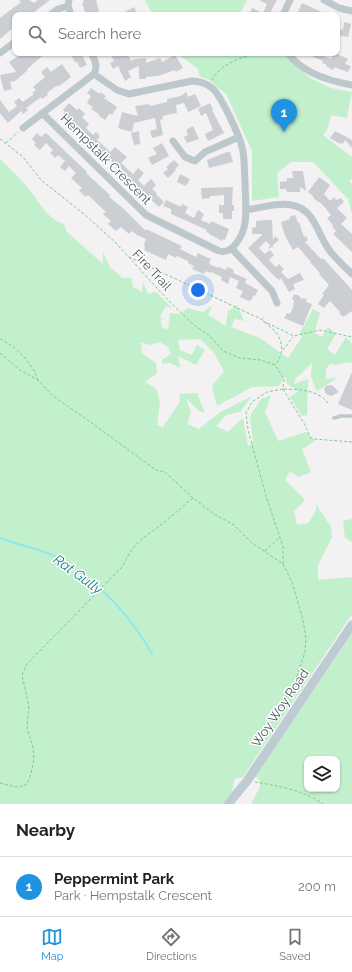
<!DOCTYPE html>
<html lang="en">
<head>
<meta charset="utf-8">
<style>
  :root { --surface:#fff; --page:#f2f2f2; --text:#222; --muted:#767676; --line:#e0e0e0; --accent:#1e93e0 }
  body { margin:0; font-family:Raleway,sans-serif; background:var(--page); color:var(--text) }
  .controls { position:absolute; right:12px; bottom:12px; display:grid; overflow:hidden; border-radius:8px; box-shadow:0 1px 3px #0004 }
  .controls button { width:36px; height:36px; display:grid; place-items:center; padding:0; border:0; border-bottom:1px solid var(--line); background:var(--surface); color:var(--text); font:20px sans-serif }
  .you { position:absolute; left:198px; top:290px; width:14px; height:14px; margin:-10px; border:3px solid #fff; border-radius:50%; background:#1a73e8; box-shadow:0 0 0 6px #1a73e833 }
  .badge { display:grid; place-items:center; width:26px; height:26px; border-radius:50%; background:var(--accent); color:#fff; font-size:13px; font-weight:700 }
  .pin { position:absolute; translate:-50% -33px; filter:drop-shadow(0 1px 2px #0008) }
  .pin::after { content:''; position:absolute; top:21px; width:14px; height:12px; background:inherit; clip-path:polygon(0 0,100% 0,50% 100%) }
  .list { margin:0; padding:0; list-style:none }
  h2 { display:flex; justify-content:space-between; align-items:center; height:52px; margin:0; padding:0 16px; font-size:17px }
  h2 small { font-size:13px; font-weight:400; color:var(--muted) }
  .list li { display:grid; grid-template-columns:26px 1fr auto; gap:12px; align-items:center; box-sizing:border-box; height:60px; padding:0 16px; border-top:1px solid var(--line) }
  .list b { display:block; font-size:15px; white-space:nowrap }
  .list p { margin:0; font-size:13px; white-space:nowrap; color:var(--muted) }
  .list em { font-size:13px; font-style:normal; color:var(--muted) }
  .icon { flex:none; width:22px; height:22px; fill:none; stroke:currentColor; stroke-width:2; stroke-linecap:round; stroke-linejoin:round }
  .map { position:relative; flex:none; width:352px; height:804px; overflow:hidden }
  .search { position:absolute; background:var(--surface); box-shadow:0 1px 3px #0004; left:12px; right:12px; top:12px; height:44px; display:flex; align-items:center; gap:10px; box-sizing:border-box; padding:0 14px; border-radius:8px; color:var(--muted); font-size:15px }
  .sheet { height:112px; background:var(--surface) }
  nav { display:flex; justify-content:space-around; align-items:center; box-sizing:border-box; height:56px; border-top:1px solid var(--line); background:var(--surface); font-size:11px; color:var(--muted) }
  nav a { display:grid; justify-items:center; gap:2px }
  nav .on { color:var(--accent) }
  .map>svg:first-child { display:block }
  .green { fill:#c2efcc; fill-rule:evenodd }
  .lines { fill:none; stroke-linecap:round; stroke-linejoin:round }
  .stream { stroke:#90e7ea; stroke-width:2 }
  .building { fill:#cbcfd3 }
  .path { stroke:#7acc96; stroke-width:1; stroke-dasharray:3 2; stroke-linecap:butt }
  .lane { stroke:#bdc8cd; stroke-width:3.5 }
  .street { stroke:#bdc8cd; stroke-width:7 }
  .secondary { stroke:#becbd2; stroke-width:9 }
  .labels { text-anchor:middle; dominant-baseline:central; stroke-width:3; stroke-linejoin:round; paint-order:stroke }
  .street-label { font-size:13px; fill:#49585e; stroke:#fff }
  .water-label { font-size:14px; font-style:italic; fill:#117e84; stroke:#fff }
</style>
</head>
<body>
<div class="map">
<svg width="352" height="804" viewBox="0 0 352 804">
  <rect width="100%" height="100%" fill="#f3f1f1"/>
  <path class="green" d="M 145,0 L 247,0 L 239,15 L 153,15 Z
    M 177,53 L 282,53 L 310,78 L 331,88 L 352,92 L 347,118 L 331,115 L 327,130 L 323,135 L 352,157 L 352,179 L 349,180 L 352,185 L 352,214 L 348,199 L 313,162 L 291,162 L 277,173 L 279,197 L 252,201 L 252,151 L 226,94 L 209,80 L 200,77 L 198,69 Z
    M 0,159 C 9,168 19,177 27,187 C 39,200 45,218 64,224 L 67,232 L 103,264 L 103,252 L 110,267 L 122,278 L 131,278 L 133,287 L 142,292 L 143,282 L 148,294 L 156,292 L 173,309 L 166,306 L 161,314 L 160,319 L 166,318 L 160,321 L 163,328 L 168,329 L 170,313 L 181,314 L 187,308 L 203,312 L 212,306 L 208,315 L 226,326 L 228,311 L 237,305 L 244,321 L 235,319 L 231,327 L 260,338 L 288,358 L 302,337 L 300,333 L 313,309 L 320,313 L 314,333 L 322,337 L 328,327 L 336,334 L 327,349 L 335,355 L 346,337 L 352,344 L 352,363 L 347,362 L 335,365 L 331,363 L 326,369 L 326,379 L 337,378 L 317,391 L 311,377 L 312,363 L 295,379 L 294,384 L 308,379 L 307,415 L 302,416 L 290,397 L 298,391 L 287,384 L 285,376 L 279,386 L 252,387 L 217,406 L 212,386 L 224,371 L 214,353 L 200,339 L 178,340 L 180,350 L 192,355 L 197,345 L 205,350 L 196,365 L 178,356 L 180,368 L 170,363 L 162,364 L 162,360 L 171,354 L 168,347 L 160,342 L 149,345 L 141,342 L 142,353 L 156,363 L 157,373 L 145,382 L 156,389 L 160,402 L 157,425 L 163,427 L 179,403 L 180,394 L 197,393 L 205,413 L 198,410 L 186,398 L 191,413 L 187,424 L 199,429 L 219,413 L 252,396 L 240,412 L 226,415 L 216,426 L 228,432 L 243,418 L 248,446 L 253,442 L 250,416 L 261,399 L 271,395 L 265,412 L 278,441 L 306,432 L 315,441 L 302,449 L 311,472 L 298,477 L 290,471 L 285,480 L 305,500 L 294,511 L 297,525 L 308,523 L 316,511 L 316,504 L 331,527 L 332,537 L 318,565 L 318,580 L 352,577 L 352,614 L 243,777 L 234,779 L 232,792 L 222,804 L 0,804 Z
    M 352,519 L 352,542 L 345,538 L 343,521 Z
    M 352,634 L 352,804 L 251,804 L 260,787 L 259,779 L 256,777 L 256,775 ZM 307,759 L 337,759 L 337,789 L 307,789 Z"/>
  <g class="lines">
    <path class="stream" d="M 0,538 C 16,545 34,547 50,554 C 56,556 62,561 68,565 C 103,587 132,618 152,654"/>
  </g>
  <path class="building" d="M 19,0 L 29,0 L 34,3 L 38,0 L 50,0 L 30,15 L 15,15 L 15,26 L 0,39 L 0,18 L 21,2 Z
    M 83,0 L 96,0 L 100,15 L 86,15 L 82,3 L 84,3 Z
    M 259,0 L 277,0 L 269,15 L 249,15 L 252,8 L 263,13 L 267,4 Z
    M 302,3 L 328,15 L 305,15 L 298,12 Z
    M 134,7 L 138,15 L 119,15 Z
    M 344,22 L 351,24 L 348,37 L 337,35 L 338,29 L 343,30 Z
    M 23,53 L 46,53 L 27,69 L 28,70 L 15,81 L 10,82 L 12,89 L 4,91 L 0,75 L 16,72 L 9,62 Z
    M 72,53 L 81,53 L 87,65 L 80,68 L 77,62 L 75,62 L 71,55 L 73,55 Z
    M 114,53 L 122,53 L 123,55 L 127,53 L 131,61 L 135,59 L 146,58 L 146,63 L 160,58 L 162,62 L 175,55 L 183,68 L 176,72 L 175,70 L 158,76 L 146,77 L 146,79 L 139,79 L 139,66 L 128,71 L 131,77 L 125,81 L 118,66 L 113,69 L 110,63 L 114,61 L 111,55 Z
    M 315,53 L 322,53 L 321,55 L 331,59 L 334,53 L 335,53 L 348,59 L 345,64 L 351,66 L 348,72 L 334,67 L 333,70 L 326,66 L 327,65 L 322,63 L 323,61 L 313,57 Z
    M 62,64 L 71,77 L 59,86 L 56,86 L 47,93 L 48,95 L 42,99 L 41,97 L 26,108 L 28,110 L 23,114 L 21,111 L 8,123 L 0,113 L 0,100 L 9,112 L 17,106 L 14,102 L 19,98 L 23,102 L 34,94 L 32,93 L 36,90 L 33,87 L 45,77 L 41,72 L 47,67 L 51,72 Z
    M 91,88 L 100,94 L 100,92 L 106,96 L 104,98 L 117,107 L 112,115 L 110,113 L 105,120 L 98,115 L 99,114 L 91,109 L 93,107 L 87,103 L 91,96 L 87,93 Z
    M 186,92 L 188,97 L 195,94 L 201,106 L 188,112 L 184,103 L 176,105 L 177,113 L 162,116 L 163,119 L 160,120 L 163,135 L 152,138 L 150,131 L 157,129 L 155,118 L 134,123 L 132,132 L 118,128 L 122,112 L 138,116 L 135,106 L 149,104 L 150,106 L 167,102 L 167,99 L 181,96 Z
    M 69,103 L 77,110 L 79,108 L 85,114 L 82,117 L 89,124 L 86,128 L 93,135 L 96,132 L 100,136 L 97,140 L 105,147 L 110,152 L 115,147 L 127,157 L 121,163 L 133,174 L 138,168 L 144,173 L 138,180 L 144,186 L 151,179 L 156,185 L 152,189 L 157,193 L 156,194 L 164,202 L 159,207 L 151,200 L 149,201 L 127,179 L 128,178 L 69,122 L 67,117 L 63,113 L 65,112 L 63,110 Z
    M 210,103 L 213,109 L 212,110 L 224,133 L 208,141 L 205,134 L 213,130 L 206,113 L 201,116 L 198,109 Z
    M 193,126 L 199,139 L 187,143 L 184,137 L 188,135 L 186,130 Z
    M 139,131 L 140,144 L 134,145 L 131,133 Z
    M 335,131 L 352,140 L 352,148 L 345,140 L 343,144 L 341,143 L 340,144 L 330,138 Z
    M 37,133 L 41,137 L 46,133 L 87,172 L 86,173 L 110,195 L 109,197 L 123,208 L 146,231 L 146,229 L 182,246 L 180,249 L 196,257 L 198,253 L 204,256 L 211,259 L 209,263 L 211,265 L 219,268 L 219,267 L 226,270 L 227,267 L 234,270 L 233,273 L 247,279 L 245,283 L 258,290 L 255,296 L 254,295 L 251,300 L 249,301 L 240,297 L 243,291 L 236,288 L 239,281 L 230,277 L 228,284 L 221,280 L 222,277 L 211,272 L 210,273 L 206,271 L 204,274 L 197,271 L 192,269 L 194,266 L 188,263 L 188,261 L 177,256 L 176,258 L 168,254 L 166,260 L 144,250 L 145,248 L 144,244 L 146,239 L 137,235 L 132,231 L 129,234 L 121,227 L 116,231 L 108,224 L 111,221 L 103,214 L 106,212 L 88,195 L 86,197 L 79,191 L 82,188 L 71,178 L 76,173 L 69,166 L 65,171 L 60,167 L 65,161 L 58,155 L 55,158 L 50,153 L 53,150 L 46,143 L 40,150 L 34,145 L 36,143 L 32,139 Z
    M 162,143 L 169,156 L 152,165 L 148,158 L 157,154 L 153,148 Z
    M 227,152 L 230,152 L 233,162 L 209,168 L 207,160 Z
    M 174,160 L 179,165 L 175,169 L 176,170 L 168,178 L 163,173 L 168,169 L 166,167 Z
    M 292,171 L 303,171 L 306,191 L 300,187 L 300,192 L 287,192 L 286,189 L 280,189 L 280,182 L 287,181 L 287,178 L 293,178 Z
    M 180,174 L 190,179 L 186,186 L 177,182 Z
    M 319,177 L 330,185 L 324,194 L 330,201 L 334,197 L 336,200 L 341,198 L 344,202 L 337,208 L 347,218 L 341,224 L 352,234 L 352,252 L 333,234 L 336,231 L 332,226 L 333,225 L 327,218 L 331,215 L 322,204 L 313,198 L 314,197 L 308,192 Z
    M 233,187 L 232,205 L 234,205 L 234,211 L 232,211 L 232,219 L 223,219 L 223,213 L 219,213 L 219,205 L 224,205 L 224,195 L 210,196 L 210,198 L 202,199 L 201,188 Z
    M 166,200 L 181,207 L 182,204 L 188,207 L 185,213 L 194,218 L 198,210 L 204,214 L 201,220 L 210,224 L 211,221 L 229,229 L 225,240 L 223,239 L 222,241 L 209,234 L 209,233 L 206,232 L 207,230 L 171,214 L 171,209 L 163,206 Z
    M 295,215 L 298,223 L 299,222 L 304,237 L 306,236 L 308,240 L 305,242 L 321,259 L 323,258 L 352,290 L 352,311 L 343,317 L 339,313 L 340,312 L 330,301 L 324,308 L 318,304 L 324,295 L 322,294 L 329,285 L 319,274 L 320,273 L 310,262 L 311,262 L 298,247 L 293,250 L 286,238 L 281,223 L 282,222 L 290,219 L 289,217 Z
    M 268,220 L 272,220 L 273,240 L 275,236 L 279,240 L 273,245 L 273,248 L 272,247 L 268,249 L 270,245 L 266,241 L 259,248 L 265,254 L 270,250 L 274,255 L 269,260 L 276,267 L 279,264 L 284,269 L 281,272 L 288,279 L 300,273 L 304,280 L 293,284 L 295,289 L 289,292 L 281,278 L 279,280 L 275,277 L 248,248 L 263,234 L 252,234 L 252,228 L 256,227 L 256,221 Z
    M 294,294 L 300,296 L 300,298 L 307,299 L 306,302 L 312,304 L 303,326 L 284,318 L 287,313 L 290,314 L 294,305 L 293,305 L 294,300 L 292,300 Z
    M 352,372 L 352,410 L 338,404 Z
    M 330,385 L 333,386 L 339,392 L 331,396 L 326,394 L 324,389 L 326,386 Z"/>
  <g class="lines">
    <path class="path" d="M 212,80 C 223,62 237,60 255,53
      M 0,139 L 23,157 L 41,180 L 84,214 L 115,242 L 167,299 L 194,325 L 210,336 L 223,351 L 240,358 L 261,360 L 275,365 L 284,379 L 283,389 L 267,392 L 252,402 L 246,413 L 248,430 L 266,496 L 283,547 L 283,564
      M 6,143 L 18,132
      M 129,257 L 263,320 L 264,317
      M 263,321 L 294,336 L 320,330 L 352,337
      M 265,322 C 268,326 274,329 277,334 C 284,344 283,356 275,365
      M 0,339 C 16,346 33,364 38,380
      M 283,350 L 293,337
      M 0,353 L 20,370 L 38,380 L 53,396 L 89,421 L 156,470 L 165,472 L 193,498 L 214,514 L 234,525 L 252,543 L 283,564 L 292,582 L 303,620 L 306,639 L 305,652 L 295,682 L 282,704
      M 283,389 L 305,425 L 310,437 L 314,439 L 352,442
      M 284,389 C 300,390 317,389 328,403
      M 265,551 L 279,538
      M 255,782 C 279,786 303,790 323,804
      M 0,783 L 16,787 L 23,786 L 27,784 L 31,774 L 34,758 L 33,747 L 27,728 L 29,706 L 22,675 L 26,665 L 123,566 C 135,538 146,538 167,520 C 176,513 184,505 193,498"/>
    <path class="lane" d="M 334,418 L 341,416 L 352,416"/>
    <path class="street" d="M 69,0 L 68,6 L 71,15
      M 324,0 L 339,8 L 352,11
      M 50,15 L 58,9 L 68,6
      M 283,15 L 290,0
      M 0,53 L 15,42
      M 288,53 C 302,73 329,81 352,85
      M 42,113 L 146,215 L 219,251 C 233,255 243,235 245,223 C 247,209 245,195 245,181 C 244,170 245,158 242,147 C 239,135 221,95 212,88 C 206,83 200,81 192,81 L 129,94 L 117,90 L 94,74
      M 23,128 L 94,74 C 98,66 95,60 91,53
      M 173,141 L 185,157 L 195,161 L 205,152 L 239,137
      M 246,210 C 260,208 278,202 292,205 C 316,210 317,235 330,251 C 336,259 345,267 352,274
      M 232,249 L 272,291 L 277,303"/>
    <path class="secondary" d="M 228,804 L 247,781 L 352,625"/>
  </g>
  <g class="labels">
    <g class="street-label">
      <text transform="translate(106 159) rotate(45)">Hempstalk Crescent</text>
      <text transform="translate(152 270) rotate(47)">Fire Trail</text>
      <text transform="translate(280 708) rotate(-56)">Woy Woy Road</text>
    </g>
    <g class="water-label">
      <text transform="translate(78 574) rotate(36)">Rat Gully</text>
    </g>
  </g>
</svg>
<div class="controls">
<button><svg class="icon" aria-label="layers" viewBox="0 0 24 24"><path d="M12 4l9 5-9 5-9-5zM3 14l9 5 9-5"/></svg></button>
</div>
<div class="you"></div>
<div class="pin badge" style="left:284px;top:132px">1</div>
<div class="search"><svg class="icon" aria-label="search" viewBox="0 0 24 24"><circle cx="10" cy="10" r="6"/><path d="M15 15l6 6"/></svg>Search here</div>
</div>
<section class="sheet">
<h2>Nearby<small></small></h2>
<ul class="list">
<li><span class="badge">1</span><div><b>Peppermint Park</b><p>Park · Hempstalk Crescent</p></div><em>200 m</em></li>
</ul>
</section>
<nav>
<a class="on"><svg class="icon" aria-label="map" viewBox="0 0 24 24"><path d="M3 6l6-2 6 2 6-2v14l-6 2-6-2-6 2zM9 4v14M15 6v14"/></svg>Map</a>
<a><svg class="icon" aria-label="directions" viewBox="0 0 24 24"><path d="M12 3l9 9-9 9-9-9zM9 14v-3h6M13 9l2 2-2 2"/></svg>Directions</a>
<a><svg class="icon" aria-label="saved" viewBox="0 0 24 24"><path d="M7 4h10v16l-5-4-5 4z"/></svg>Saved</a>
</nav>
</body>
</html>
